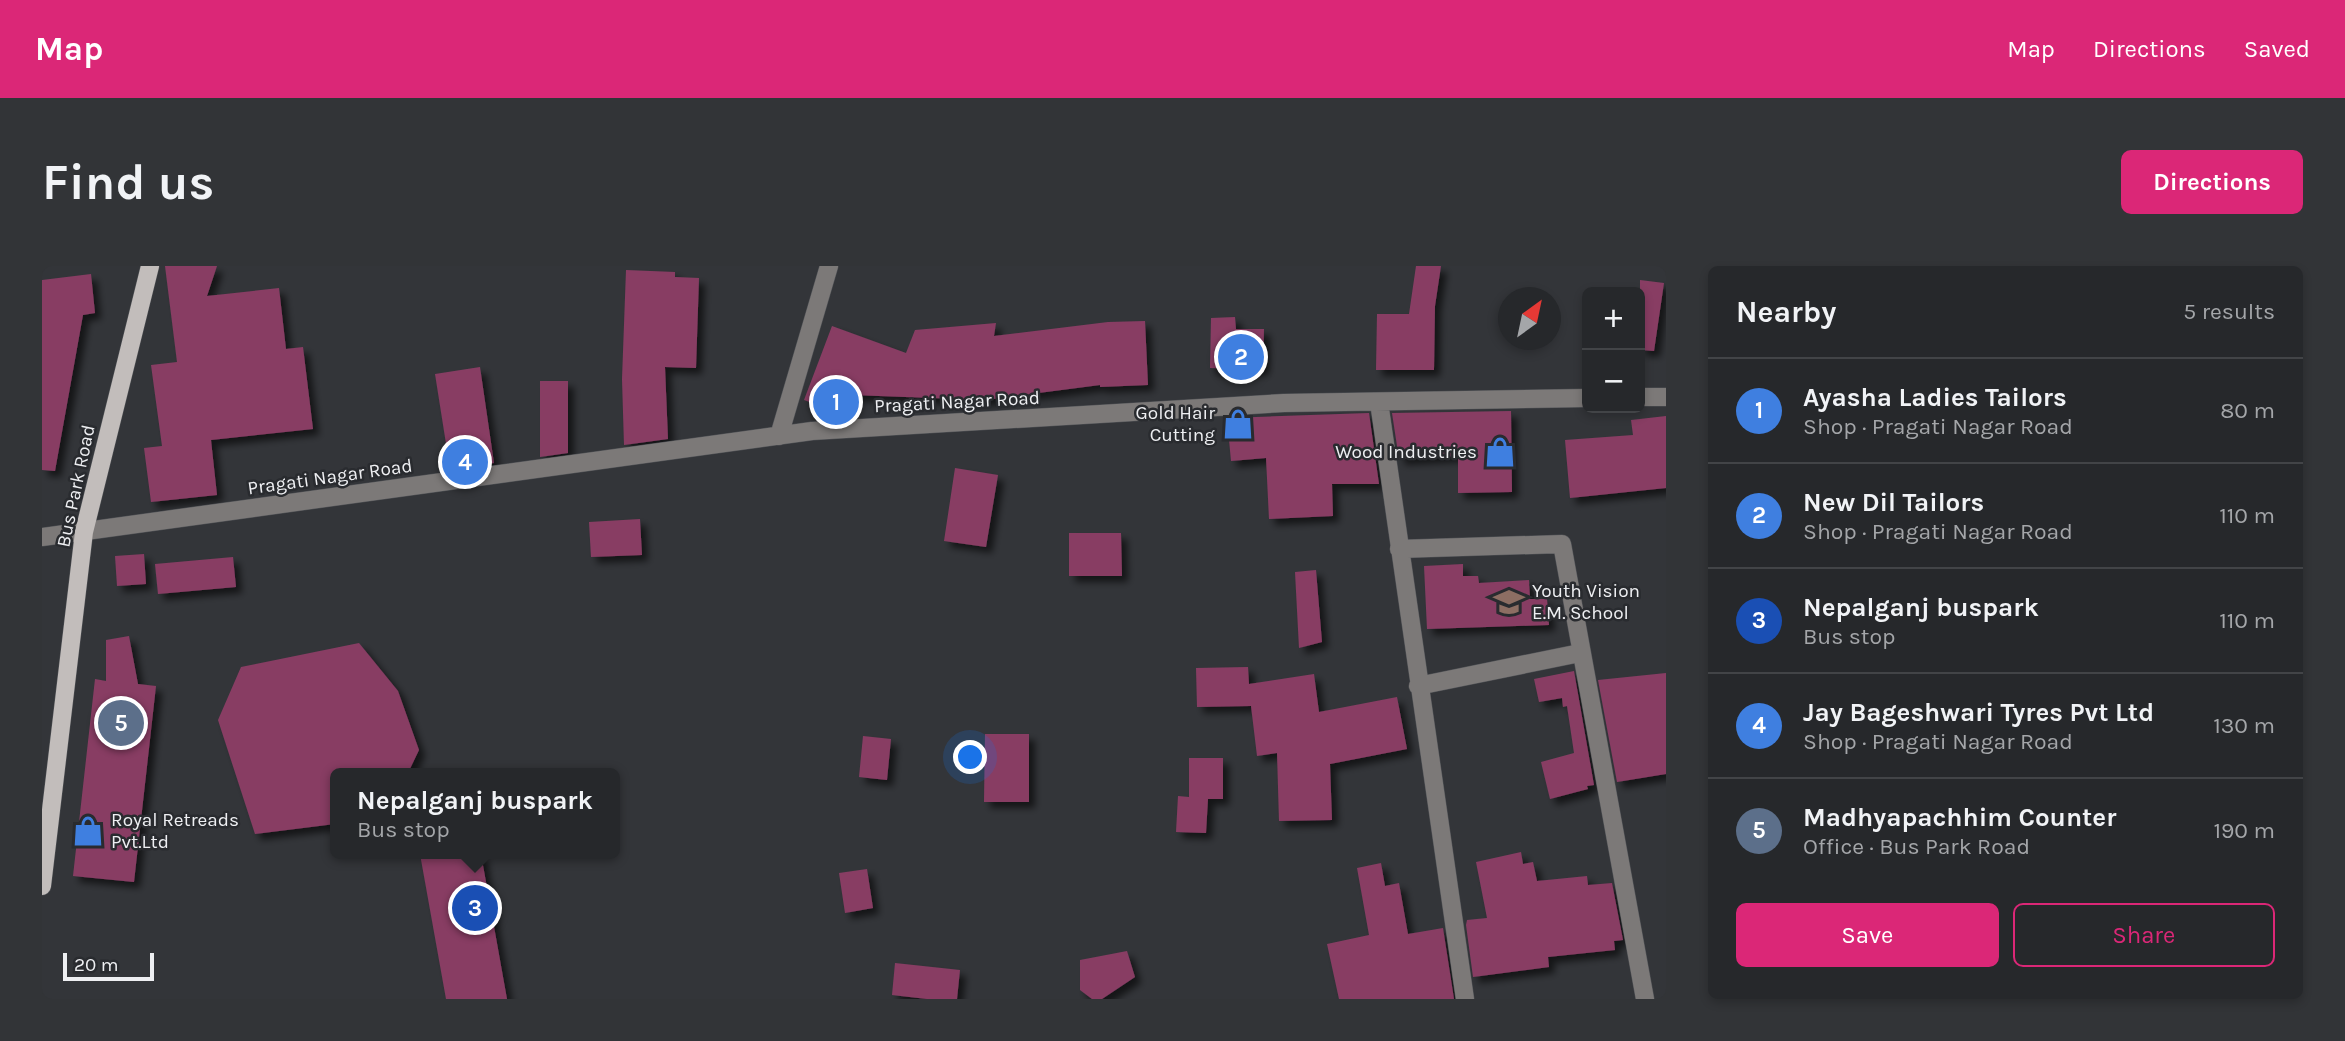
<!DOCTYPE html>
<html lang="en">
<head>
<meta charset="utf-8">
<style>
  :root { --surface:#26282b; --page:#323437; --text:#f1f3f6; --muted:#a4a6a9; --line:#424447; --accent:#db2777 }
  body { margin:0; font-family:Karla,sans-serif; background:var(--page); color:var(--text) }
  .controls { position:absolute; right:21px; top:21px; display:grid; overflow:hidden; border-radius:10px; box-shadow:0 4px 10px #0003 }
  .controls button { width:63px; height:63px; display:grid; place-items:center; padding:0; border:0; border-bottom:2px solid var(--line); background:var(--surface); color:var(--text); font:35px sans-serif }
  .compass { position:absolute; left:1456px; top:21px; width:63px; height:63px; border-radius:50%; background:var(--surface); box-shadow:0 4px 10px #0003; rotate:33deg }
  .scale { position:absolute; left:21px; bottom:18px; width:91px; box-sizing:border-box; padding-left:7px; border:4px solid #eeeff2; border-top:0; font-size:19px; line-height:24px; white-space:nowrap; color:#eeeff2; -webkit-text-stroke:5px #292b2f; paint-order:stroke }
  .you { position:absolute; left:929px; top:492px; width:24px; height:24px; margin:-18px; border:5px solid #fff; border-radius:50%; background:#1a73e8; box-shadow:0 0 0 10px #1a73e833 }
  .badge { display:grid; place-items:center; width:46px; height:46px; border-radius:50%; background:var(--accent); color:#fff; font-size:23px; font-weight:700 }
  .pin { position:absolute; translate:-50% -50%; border:4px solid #fff; box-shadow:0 2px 7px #0006 }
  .popup { position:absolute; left:288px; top:502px; width:290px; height:91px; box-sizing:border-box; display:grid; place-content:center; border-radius:10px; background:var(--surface); filter:drop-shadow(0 2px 5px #0005); font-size:23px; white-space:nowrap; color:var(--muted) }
  .popup b { font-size:26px; color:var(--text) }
  .popup::after { content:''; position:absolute; left:50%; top:100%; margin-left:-14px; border:14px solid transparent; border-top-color:var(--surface) }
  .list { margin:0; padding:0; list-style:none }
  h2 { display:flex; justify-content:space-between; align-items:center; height:91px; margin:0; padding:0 28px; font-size:30px }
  h2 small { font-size:23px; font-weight:400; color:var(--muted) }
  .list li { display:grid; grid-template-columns:46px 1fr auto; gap:21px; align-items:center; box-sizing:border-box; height:105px; padding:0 28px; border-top:2px solid var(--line) }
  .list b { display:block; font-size:26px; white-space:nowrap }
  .list p { margin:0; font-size:23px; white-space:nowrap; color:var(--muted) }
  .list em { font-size:23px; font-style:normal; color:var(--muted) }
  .actions { display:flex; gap:14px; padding:21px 28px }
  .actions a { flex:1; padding:16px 0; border:2px solid var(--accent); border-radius:10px; text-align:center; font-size:24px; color:var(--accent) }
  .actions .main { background:var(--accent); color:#fff }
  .map { position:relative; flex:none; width:1624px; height:733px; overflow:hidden; border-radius:10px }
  header { display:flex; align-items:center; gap:42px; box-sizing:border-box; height:98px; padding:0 35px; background:var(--accent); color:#fff }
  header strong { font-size:33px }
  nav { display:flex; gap:38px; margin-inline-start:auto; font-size:24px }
  .intro { display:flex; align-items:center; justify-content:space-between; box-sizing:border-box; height:168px; padding:0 42px }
  h1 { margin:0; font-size:49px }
  .button { padding:18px 32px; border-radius:10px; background:var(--accent); color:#fff; font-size:24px; font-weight:700 }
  main { display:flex; gap:42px; padding:0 42px }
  aside { flex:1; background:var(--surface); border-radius:10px; box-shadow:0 4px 10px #0003 }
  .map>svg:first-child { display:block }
  .building { fill:#883d64; filter:url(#shadow) }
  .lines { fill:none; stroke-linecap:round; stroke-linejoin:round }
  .minor-casing { stroke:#515357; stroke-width:19 }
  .major-casing { stroke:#515357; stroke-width:19 }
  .minor { stroke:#7c7978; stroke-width:18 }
  .major { stroke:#c2bdbb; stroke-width:18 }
  .labels { text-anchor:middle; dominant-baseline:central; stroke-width:5; stroke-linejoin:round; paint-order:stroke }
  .street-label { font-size:19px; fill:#eeeff2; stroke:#292b2f }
  .poi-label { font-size:19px; fill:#eeeff2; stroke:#292b2f; text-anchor:end }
</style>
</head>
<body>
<header>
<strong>Map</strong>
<nav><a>Map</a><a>Directions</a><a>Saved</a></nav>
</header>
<div class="intro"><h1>Find us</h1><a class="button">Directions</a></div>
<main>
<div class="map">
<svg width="1624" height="733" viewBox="0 0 1624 733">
  <defs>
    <filter id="shadow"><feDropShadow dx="6" dy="6" stdDeviation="3.5" flood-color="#0009"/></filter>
  </defs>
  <rect width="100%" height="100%" fill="#333539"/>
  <path class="building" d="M 123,0 L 175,0 L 165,30 L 237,22 L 244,83 L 261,81 L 271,163 L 169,174 L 175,229 L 109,236 L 102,182 L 120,180 L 109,99 L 135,96 Z
    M 1374,0 L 1399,0 L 1393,40 L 1392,104 L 1334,104 L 1335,48 L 1367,48 Z
    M 584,4 L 633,6 L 633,11 L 657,12 L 654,102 L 623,101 L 626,173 L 582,179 L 580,113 Z
    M 49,8 L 53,47 L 41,49 L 13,205 L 0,204 L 0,14 Z
    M 1598,14 L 1622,17 L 1612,85 L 1598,84 Z
    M 1193,51 L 1194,63 L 1222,63 L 1221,103 L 1168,102 L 1169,52 Z
    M 1103,55 L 1106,119 L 1058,121 L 1058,119 L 943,134 L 810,129 L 806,141 L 794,136 L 790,144 L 762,134 L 790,60 L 864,87 L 873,64 L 954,57 L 952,70 L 1066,56 Z
    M 438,101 L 452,197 L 408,203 L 393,108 Z
    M 498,115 L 526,115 L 526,187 L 498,191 Z
    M 1469,145 L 1470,226 L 1416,227 L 1416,190 L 1357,193 L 1350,147 Z
    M 1327,147 L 1337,218 L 1290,218 L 1291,250 L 1227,253 L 1224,192 L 1189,195 L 1185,152 Z
    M 1624,150 L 1624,222 L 1528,232 L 1523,174 L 1591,169 L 1589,154 Z
    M 913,202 L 956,209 L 944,281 L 902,275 Z
    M 598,253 L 600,289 L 549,291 L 547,256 Z
    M 1027,267 L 1079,267 L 1080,310 L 1027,310 Z
    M 102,288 L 104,318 L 75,320 L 73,290 Z
    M 191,291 L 194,321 L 116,328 L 113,298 Z
    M 1421,298 L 1421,310 L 1436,310 L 1437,317 L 1487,314 L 1488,333 L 1505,333 L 1507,359 L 1385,363 L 1382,300 Z
    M 1274,304 L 1280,376 L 1257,382 L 1253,306 Z
    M 87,370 L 96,418 L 114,420 L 92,616 L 31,610 L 53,413 L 64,415 L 64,374 Z
    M 317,377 L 356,425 L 377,484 L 366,507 L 293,507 L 293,558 L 213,568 L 176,454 L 199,401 Z
    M 1206,401 L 1207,418 L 1272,408 L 1277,446 L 1355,431 L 1365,483 L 1288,498 L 1290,554 L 1237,555 L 1235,487 L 1215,490 L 1209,440 L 1155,441 L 1154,402 Z
    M 1532,405 L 1552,519 L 1545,520 L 1546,523 L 1508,533 L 1499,496 L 1532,487 L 1525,440 L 1521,441 L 1520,432 L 1497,436 L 1492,413 Z
    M 1624,407 L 1624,508 L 1575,516 L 1556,414 Z
    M 943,468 L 987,468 L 987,536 L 942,536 Z
    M 821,470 L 849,473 L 845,514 L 817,511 Z
    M 1147,492 L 1181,492 L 1181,533 L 1166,533 L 1164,567 L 1134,566 L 1136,530 L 1147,531 Z
    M 1479,586 L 1481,598 L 1491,596 L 1495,615 L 1545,610 L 1546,619 L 1570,617 L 1581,674 L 1572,675 L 1573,684 L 1506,691 L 1507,701 L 1431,711 L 1424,659 L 1425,654 L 1445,652 L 1434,596 Z
    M 378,588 L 439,588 L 465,733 L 404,733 Z
    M 1339,597 L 1343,620 L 1357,617 L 1366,668 L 1401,662 L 1412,733 L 1297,733 L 1285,678 L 1327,669 L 1315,602 Z
    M 825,603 L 831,642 L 803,647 L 797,607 Z
    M 1085,685 L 1093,711 L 1060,733 L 1050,733 L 1038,724 L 1038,694 Z
    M 853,697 L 918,704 L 915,733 L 885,733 L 850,729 Z"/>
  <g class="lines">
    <g class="minor-casing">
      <path id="minor" d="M 1598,131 L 1624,131
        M 1337,136 L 1423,733
        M 737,170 L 787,0
        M 0,271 L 770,165 L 1242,137 L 1545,132
        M 1357,283 L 1520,278 L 1603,733
        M 1376,420 L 1538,387"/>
    </g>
    <g class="major-casing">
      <path id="major" d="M 0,620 L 42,266 L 108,0"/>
    </g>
    <use href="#minor" class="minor"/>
    <use href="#major" class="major"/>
  </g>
  <defs>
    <g id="shop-bare" transform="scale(2.415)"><path d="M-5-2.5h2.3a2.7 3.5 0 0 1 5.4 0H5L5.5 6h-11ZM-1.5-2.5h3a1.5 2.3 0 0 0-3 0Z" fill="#3f7fe0" stroke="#292b2f" stroke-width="2.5" paint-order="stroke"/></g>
    <g id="school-bare" transform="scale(2.415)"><path d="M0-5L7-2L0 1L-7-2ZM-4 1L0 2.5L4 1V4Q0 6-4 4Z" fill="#8d6e63" stroke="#292b2f" stroke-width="2.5" paint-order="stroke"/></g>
  </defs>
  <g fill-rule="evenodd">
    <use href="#shop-bare" x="1196" y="158"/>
    <use href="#shop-bare" x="1458" y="186"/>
    <use href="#school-bare" x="1467" y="336"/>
    <use href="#shop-bare" x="46" y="565"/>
  </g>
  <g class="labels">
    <g class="street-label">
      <text transform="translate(915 136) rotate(-3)">Pragati Nagar Road</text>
      <text transform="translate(288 211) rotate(-8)">Pragati Nagar Road</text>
      <text transform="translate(34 220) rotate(-78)">Bus Park Road</text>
    </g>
    <g class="poi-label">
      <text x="1173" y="147">Gold Hair<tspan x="1173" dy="22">Cutting</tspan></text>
      <text x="1435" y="186">Wood Industries</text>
      <text x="1490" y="325" text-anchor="start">Youth Vision<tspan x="1490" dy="22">E.M. School</tspan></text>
      <text x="69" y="554" text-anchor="start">Royal Retreads<tspan x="69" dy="22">Pvt.Ltd</tspan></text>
    </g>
  </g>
</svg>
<div class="controls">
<button>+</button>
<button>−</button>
</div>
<svg class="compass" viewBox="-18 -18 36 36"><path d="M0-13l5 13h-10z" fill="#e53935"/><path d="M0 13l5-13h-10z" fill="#a4a6a9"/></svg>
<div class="scale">20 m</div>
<div class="you"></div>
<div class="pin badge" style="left:794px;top:136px;background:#3f7fe0">1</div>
<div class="pin badge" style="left:1199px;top:91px;background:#3f7fe0">2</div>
<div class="pin badge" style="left:433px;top:642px;background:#1a4fb4">3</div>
<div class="popup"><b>Nepalganj buspark</b>Bus stop</div>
<div class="pin badge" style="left:423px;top:196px;background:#3f7fe0">4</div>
<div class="pin badge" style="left:79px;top:457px;background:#5c6f8a">5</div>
</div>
<aside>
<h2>Nearby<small>5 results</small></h2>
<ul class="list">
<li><span class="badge" style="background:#3f7fe0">1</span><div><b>Ayasha Ladies Tailors</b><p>Shop · Pragati Nagar Road</p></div><em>80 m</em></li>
<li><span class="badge" style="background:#3f7fe0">2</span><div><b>New Dil Tailors</b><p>Shop · Pragati Nagar Road</p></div><em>110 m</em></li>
<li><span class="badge" style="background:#1a4fb4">3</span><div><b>Nepalganj buspark</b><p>Bus stop</p></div><em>110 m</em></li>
<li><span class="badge" style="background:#3f7fe0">4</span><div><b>Jay Bageshwari Tyres Pvt Ltd</b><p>Shop · Pragati Nagar Road</p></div><em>130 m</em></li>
<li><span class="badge" style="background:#5c6f8a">5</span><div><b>Madhyapachhim Counter</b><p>Office · Bus Park Road</p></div><em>190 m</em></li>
</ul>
<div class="actions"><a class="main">Save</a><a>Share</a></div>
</aside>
</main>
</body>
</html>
